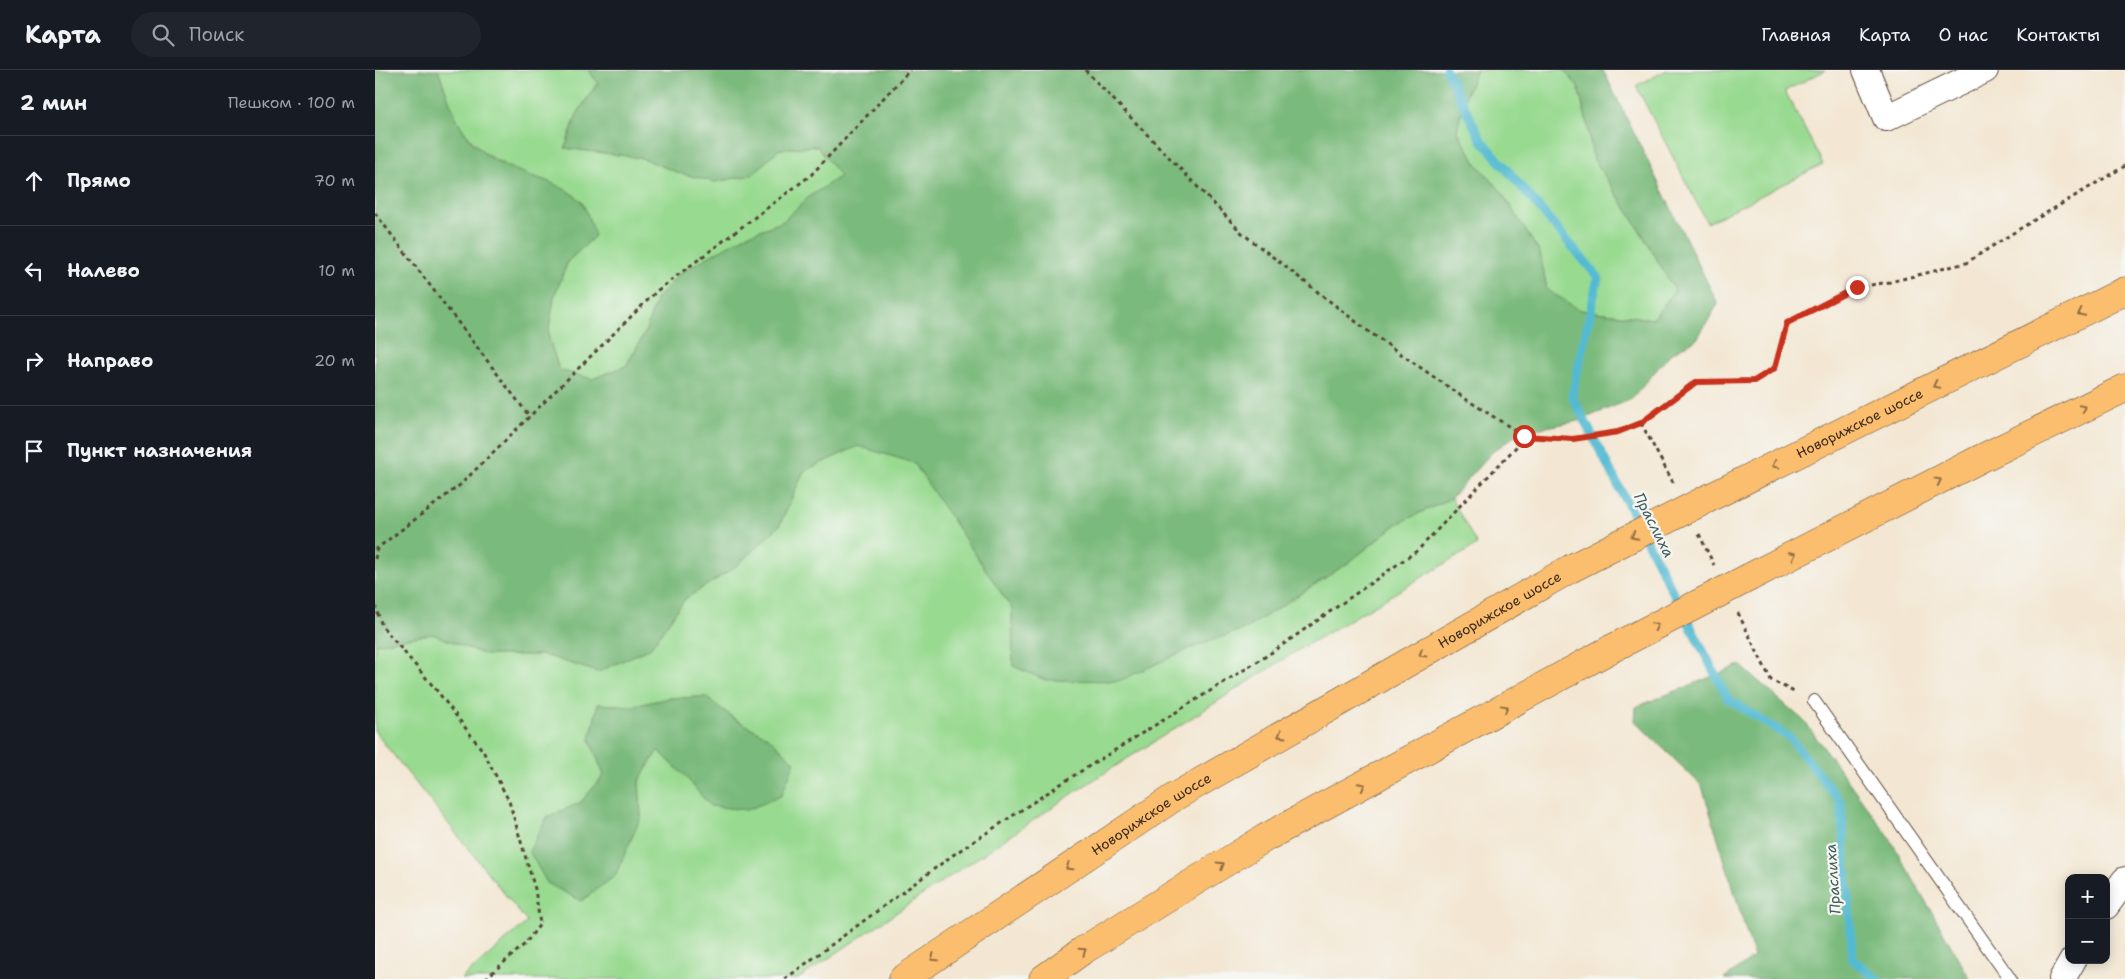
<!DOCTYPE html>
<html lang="ru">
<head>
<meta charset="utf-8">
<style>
  :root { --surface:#171b24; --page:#20242c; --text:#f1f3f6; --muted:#9ea1a6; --line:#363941 }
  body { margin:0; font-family:"Shantell Sans",sans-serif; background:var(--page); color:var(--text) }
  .controls { position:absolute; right:15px; bottom:15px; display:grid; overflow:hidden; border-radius:10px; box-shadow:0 2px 12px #0003 }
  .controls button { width:45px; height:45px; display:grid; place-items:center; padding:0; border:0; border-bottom:1px solid var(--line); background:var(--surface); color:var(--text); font:25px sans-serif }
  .stop { position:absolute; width:15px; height:15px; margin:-11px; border:4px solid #c8321e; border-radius:50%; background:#fff }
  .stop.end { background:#c8321e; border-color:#fff; box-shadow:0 1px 5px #0008 }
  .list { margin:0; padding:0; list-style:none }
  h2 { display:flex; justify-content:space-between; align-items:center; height:65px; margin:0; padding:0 20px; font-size:21px }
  h2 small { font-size:16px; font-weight:400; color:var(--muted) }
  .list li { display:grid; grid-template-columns:32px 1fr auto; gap:15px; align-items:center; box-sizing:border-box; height:90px; padding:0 20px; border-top:1px solid var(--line) }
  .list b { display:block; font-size:19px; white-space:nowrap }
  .list em { font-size:16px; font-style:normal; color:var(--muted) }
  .icon { flex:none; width:28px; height:28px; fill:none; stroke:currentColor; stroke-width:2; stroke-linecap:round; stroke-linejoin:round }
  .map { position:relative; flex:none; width:1750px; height:909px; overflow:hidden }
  header { display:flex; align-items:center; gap:30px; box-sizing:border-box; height:70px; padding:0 25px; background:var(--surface); border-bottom:1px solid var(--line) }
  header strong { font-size:24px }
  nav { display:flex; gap:28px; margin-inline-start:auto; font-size:18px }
  .search { width:350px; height:45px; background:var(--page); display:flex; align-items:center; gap:12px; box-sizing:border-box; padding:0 18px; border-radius:28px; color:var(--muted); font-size:19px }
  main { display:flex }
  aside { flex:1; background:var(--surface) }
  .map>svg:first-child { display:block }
  .green { fill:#99da91; stroke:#6a8258; fill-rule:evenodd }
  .forest { fill:#7aba7b; stroke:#5a724c }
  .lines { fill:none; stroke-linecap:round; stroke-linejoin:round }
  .stream { stroke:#53bad2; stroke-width:9 }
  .lane-casing { stroke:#574639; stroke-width:14 }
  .street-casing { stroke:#574639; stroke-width:28 }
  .highway-casing { stroke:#574639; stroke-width:29 }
  .path { stroke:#574639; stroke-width:3; stroke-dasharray:4 4; stroke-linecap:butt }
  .lane { stroke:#fff; stroke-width:12 }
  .street { stroke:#fff; stroke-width:26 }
  .highway { stroke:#fbbe6e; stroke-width:28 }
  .highway-bridge-casing { stroke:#574639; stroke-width:29; stroke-linecap:butt }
  .highway-bridge { stroke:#fbbe6e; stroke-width:28 }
  .oneway { stroke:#916d42 }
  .route { stroke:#c8321e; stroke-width:6 }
  .labels { text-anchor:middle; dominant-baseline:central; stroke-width:4.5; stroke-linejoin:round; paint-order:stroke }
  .street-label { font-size:14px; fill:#3b2a1e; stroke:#f6f6f2 }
  .water-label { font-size:15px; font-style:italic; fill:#435c5d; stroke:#f6f6f2 }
</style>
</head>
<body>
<header>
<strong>Карта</strong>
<div class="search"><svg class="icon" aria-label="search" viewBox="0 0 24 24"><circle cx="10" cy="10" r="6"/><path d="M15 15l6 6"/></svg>Поиск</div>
<nav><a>Главная</a><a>Карта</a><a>О нас</a><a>Контакты</a></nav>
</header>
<main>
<aside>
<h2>2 мин<small>Пешком · 100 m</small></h2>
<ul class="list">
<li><svg class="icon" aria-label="ahead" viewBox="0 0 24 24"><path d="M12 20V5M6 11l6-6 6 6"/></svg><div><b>Прямо</b></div><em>70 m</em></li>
<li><svg class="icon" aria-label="left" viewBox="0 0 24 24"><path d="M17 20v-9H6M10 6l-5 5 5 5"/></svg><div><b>Налево</b></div><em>10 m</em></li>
<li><svg class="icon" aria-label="right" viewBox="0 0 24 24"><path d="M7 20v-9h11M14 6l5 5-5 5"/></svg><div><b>Направо</b></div><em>20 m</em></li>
<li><svg class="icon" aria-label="arrive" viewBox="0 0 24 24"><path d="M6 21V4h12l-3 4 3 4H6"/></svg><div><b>Пункт назначения</b></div></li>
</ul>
</aside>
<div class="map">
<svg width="1750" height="909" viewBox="0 0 1750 909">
  <rect width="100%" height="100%" fill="#f6f6f2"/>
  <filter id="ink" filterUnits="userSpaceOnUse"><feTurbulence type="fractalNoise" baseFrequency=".02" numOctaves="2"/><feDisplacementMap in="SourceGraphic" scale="10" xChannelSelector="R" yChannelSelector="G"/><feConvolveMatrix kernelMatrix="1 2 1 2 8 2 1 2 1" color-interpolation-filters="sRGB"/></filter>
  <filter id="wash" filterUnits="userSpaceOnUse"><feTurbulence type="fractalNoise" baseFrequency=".0096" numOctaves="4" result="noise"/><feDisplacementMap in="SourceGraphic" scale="20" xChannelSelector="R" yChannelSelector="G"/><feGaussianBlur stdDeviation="1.12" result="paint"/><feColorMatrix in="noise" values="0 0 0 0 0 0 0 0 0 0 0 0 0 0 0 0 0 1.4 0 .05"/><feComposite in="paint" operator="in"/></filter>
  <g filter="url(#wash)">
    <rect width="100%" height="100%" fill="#f3e7d3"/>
    <path class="green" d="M 63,0 L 213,0 L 223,12 L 202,44 L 190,78 L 267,88 L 304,103 L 377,105 L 404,79 L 442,76 L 466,106 L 434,127 L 407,152 L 372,165 L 282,228 L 270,263 L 251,296 L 217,309 L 184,300 L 173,265 L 179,227 L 193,191 L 220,166 L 175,112 L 140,101 L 109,83 L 83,55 Z
      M 1102,0 L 1189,0 L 1203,17 L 1212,52 L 1218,88 L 1258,149 L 1300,220 L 1278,249 L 1205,240 L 1172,220 L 1165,183 L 1125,120 L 1101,93 L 1082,60 L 1091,24 Z
      M 1292,0 L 1451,0 L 1410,21 L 1448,94 L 1332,153 L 1261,16 Z
      M 483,376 L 539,392 L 637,539 L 638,596 L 816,578 L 872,558 L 973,493 L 1022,454 L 1076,428 L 1102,475 L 925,579 L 706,718 L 423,909 L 86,909 L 152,852 L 0,662 L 0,574 L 57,564 L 111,585 L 169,585 L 223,602 L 275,578 L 310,529 L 360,497 L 404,456 L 429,401 ZM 331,627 L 360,649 L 310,706 L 283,680 L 264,711 L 266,747 L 172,747 L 205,733 L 229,705 L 215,670 L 223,634 L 259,636 L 294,628 Z"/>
    <path class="forest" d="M 0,0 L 63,0 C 75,31 82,62 109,83 C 138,106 178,106 205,130 C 211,136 217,158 220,166 L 193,191 L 179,227 L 173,265 L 184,300 L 217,309 L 251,296 L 270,263 L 282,228 L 306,202 L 372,165 L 407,152 L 434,127 L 465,106 L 442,76 L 404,79 L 377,105 L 340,112 L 304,103 L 267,88 L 190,78 L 202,44 L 223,13 L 213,0 L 1102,0 L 1091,24 L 1082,60 L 1101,93 L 1125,120 L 1165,183 L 1172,220 L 1205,240 L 1278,249 L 1300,220 L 1258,149 L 1218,88 L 1212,52 L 1203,17 L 1189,0 L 1228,0 L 1343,234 L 1322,269 L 1295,284 L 1257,329 L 1203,351 L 1145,362 L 1116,383 L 1076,428 L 1022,454 L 973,493 L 872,558 L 816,578 L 744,611 L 670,610 L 638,596 L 637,539 L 539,393 L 483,376 L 429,401 L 404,456 L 360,497 L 310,529 L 275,578 L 223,602 L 169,585 L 111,585 L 57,564 L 0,574 Z
      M 1365,595 L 1429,651 L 1514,767 L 1595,909 L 1349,909 L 1379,887 L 1327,716 L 1260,651 L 1261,637 Z
      M 331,627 L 360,649 L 393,667 L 420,692 L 406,726 L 372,740 L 335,736 L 310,706 L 283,680 L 264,711 L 266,747 L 240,806 L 206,831 L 172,813 L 154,781 L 172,747 L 205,733 L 229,705 L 215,670 L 223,634 L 259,636 L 294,628 Z"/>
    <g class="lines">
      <path class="stream" d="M 1071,0 L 1105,68 L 1223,207 L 1197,326 L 1353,629 L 1414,667 L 1466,732 L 1478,890 L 1502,909"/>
    </g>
  </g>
  <g filter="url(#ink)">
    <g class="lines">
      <g class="lane-casing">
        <path id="lane" d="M 1439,631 L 1635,909"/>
      </g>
      <g class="street-casing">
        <path id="street" d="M 1491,0 L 1511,48 L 1610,0
          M 1731,836 L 1750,810
          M 1687,909 L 1698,890"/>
      </g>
      <g class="highway-casing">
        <g id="highway">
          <path id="s1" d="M 1334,428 L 1750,221"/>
          <path d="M 1375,507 L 1605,389 L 1750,318"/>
          <path id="s2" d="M 528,909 L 801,726 L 1195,499"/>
          <path d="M 668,909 L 707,881 L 890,768 L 1236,579"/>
        </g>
      </g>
      <path class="path" d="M 710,0 L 867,163 L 993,261 L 1089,328 L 1149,366 L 1198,369 L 1243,362 L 1266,353 L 1321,312 L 1379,311 L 1400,298 L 1412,253 L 1482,217 L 1515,212 L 1591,193 L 1646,158 L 1750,96
        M 0,143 L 155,347
        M 1266,353 L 1300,416
        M 1324,464 L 1339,495
        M 0,480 L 85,415 L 283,220 L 436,105 L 535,0
        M 0,489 L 2,479
        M 0,535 L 7,556 L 63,622 L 108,681 L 134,731 L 160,819 L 165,854 L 150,874 L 110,909
        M 1363,543 L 1396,610 L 1421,623
        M 410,909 L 578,785 L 695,708 L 893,585 L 1043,480 L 1141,377 L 1149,366"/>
      <use href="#lane" class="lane"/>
      <use href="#street" class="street"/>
      <use href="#highway" class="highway"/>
      <g class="highway-bridge-casing">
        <path id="highway-bridge" d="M 1195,499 L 1334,428
          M 1236,579 L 1375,507"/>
      </g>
      <use href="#highway-bridge" class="highway-bridge"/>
    </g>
    <defs><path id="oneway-chevron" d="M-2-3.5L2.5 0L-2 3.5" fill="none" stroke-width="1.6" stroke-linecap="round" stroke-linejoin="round" transform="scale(1.25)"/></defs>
    <g class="oneway">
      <use href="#oneway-chevron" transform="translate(1706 243) rotate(154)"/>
      <use href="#oneway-chevron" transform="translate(1561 315) rotate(154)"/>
      <use href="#oneway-chevron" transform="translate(1708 338) rotate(-26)"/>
      <use href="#oneway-chevron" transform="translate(1400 395) rotate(154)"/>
      <use href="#oneway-chevron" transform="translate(1563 411) rotate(-27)"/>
      <use href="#oneway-chevron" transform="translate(1259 466) rotate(153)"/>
      <use href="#oneway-chevron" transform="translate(1418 485) rotate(-27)"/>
      <use href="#oneway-chevron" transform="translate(1280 556) rotate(-27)"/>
      <use href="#oneway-chevron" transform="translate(1047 584) rotate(150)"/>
      <use href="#oneway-chevron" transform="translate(1130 638) rotate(-29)"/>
      <use href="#oneway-chevron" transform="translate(906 665) rotate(150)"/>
      <use href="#oneway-chevron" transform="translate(987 716) rotate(-28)"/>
      <use href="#oneway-chevron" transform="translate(846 795) rotate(-32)"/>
      <use href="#oneway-chevron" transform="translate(694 797) rotate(146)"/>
      <use href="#oneway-chevron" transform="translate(708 881) rotate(-34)"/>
      <use href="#oneway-chevron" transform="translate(559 888) rotate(146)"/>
    </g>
  </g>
  <g class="lines" filter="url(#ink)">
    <path class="route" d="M 1149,366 L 1198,369 L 1243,362 L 1266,353 L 1321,312 L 1379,311 L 1400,298 L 1412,253 L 1482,217"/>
  </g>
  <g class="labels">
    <g class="street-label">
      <text stroke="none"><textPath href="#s1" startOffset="168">Новорижское шоссе</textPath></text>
      <text stroke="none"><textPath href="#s2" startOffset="702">Новорижское шоссе</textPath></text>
      <text stroke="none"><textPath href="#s2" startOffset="298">Новорижское шоссе</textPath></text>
    </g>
    <g class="water-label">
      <text transform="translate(1279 455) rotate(63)">Праслиха</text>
      <text transform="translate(1458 809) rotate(-94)">Праслиха</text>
    </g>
  </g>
</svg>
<div class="controls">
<button>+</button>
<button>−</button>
</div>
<div class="stop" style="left:1149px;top:366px"></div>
<div class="stop end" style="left:1482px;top:217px"></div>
</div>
</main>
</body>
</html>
